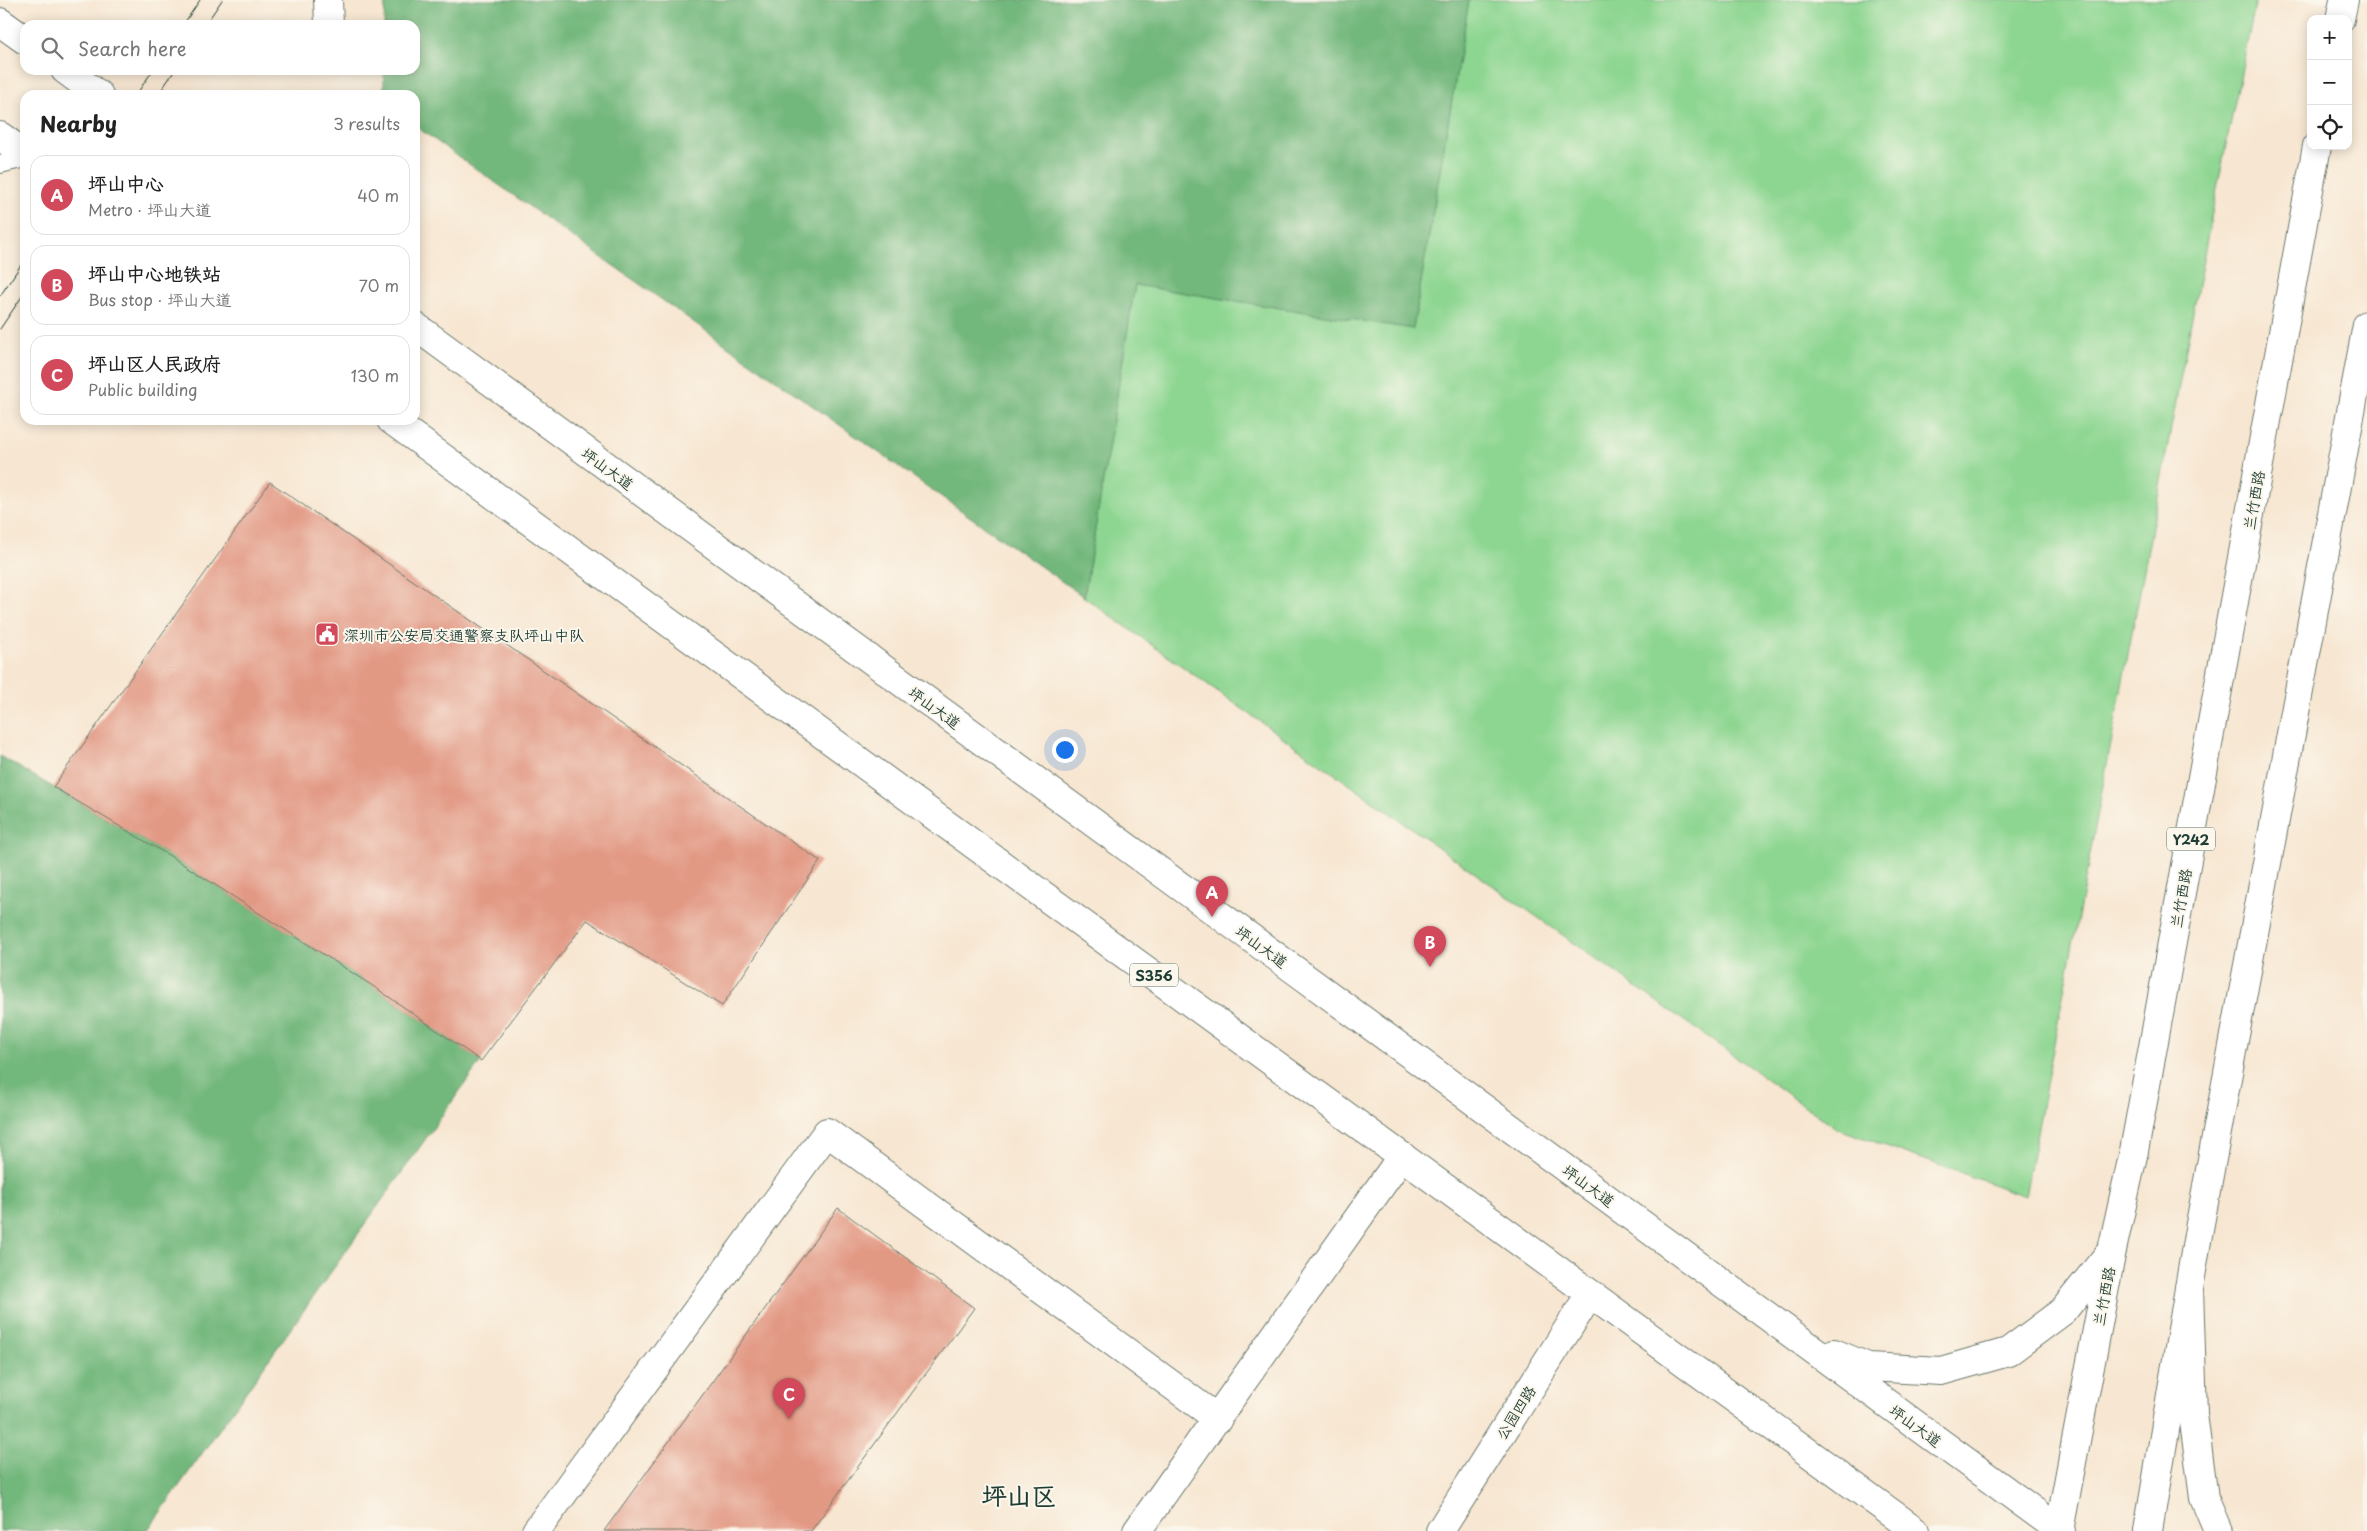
<!DOCTYPE html>
<html lang="en">
<head>
<meta charset="utf-8">
<style>
  :root { --surface:#fff; --page:#f2f2f2; --text:#222; --muted:#767676; --line:#e0e0e0; --accent:#d1495b }
  body { margin:0; font-family:"Playpen Sans","LXGW WenKai TC",sans-serif; background:var(--page); color:var(--text) }
  .controls { position:absolute; right:15px; top:15px; display:grid; overflow:hidden; border-radius:10px; box-shadow:0 2px 12px #0003 }
  .controls button { width:45px; height:45px; display:grid; place-items:center; padding:0; border:0; border-bottom:1px solid var(--line); background:var(--surface); color:var(--text); font:25px sans-serif }
  .you { position:absolute; left:1064px; top:749px; width:18px; height:18px; margin:-12px; border:4px solid #fff; border-radius:50%; background:#1a73e8; box-shadow:0 0 0 8px #1a73e833 }
  .badge { display:grid; place-items:center; width:32px; height:32px; border-radius:50%; background:var(--accent); color:#fff; font-size:16px; font-weight:700 }
  .pin { position:absolute; translate:-50% -41px; filter:drop-shadow(0 1px 2px #0008) }
  .pin::after { content:''; position:absolute; top:26px; width:18px; height:15px; background:inherit; clip-path:polygon(0 0,100% 0,50% 100%) }
  .list { margin:0; padding:0; list-style:none }
  h2 { display:flex; justify-content:space-between; align-items:center; height:65px; margin:0; padding:0 20px; font-size:21px }
  h2 small { font-size:16px; font-weight:400; color:var(--muted) }
  .list li { display:grid; grid-template-columns:32px 1fr auto; gap:15px; align-items:center; box-sizing:border-box; height:80px; margin:0 10px 10px; padding:0 10px; border:1px solid var(--line); border-radius:15px }
  .list b { display:block; font-size:19px; white-space:nowrap }
  .list p { margin:0; font-size:16px; white-space:nowrap; color:var(--muted) }
  .list em { font-size:16px; font-style:normal; color:var(--muted) }
  .icon { flex:none; width:28px; height:28px; fill:none; stroke:currentColor; stroke-width:2; stroke-linecap:round; stroke-linejoin:round }
  .map { position:relative; flex:none; width:2367px; height:1531px; overflow:hidden }
  .search { position:absolute; background:var(--surface); box-shadow:0 2px 12px #0003; left:20px; top:20px; width:400px; height:55px; display:flex; align-items:center; gap:12px; box-sizing:border-box; padding:0 18px; border-radius:15px; color:var(--muted); font-size:19px }
  .panel { position:absolute; background:var(--surface); box-shadow:0 2px 12px #0003; left:20px; top:90px; width:400px; height:335px; border-radius:15px }
  .map>svg:first-child { display:block }
  .green { fill:#8dd691; stroke:#568a62 }
  .forest { fill:#72b77b; stroke:#487a58 }
  .building { fill:#e29984 }
  .lines { fill:none; stroke-linecap:round; stroke-linejoin:round }
  .lane-casing { stroke:#6b786b; stroke-width:20 }
  .street-casing { stroke:#6b786b; stroke-width:30 }
  .primary-casing { stroke:#6b786b; stroke-width:30 }
  .highway-casing { stroke:#6b786b; stroke-width:30 }
  .lane { stroke:#fff; stroke-width:18 }
  .street { stroke:#fff; stroke-width:28 }
  .primary { stroke:#fff; stroke-width:28 }
  .highway { stroke:#fff; stroke-width:28 }
  .tram { stroke:#1f3d34; stroke-width:1 }
  .labels { text-anchor:middle; dominant-baseline:central; stroke-width:4; stroke-linejoin:round; paint-order:stroke }
  .shield { fill:#fbf7ec; stroke:#61756b; stroke-width:1 }
  .shield-label { font-size:14px; font-weight:bold; fill:#1f3d34 }
  .street-label { font-size:15px; fill:#1f3d34; stroke:#fbf7ec }
  .poi-label { font-size:15px; fill:#1f3d34; stroke:#fbf7ec; text-anchor:start }
  .town-label { font-size:25px; font-weight:bold; fill:#1f3d34; stroke:#fbf7ec }
</style>
</head>
<body>
<div class="map">
<svg width="2367" height="1531" viewBox="0 0 2367 1531">
  <rect width="100%" height="100%" fill="#fbf7ec"/>
  <filter id="ink" filterUnits="userSpaceOnUse"><feTurbulence type="fractalNoise" baseFrequency=".02" numOctaves="2"/><feDisplacementMap in="SourceGraphic" scale="10" xChannelSelector="R" yChannelSelector="G"/><feConvolveMatrix kernelMatrix="1 2 1 2 8 2 1 2 1" color-interpolation-filters="sRGB"/></filter>
  <filter id="wash" filterUnits="userSpaceOnUse"><feTurbulence type="fractalNoise" baseFrequency=".0096" numOctaves="4" result="noise"/><feDisplacementMap in="SourceGraphic" scale="20" xChannelSelector="R" yChannelSelector="G"/><feGaussianBlur stdDeviation="1.12" result="paint"/><feColorMatrix in="noise" values="0 0 0 0 0 0 0 0 0 0 0 0 0 0 0 0 0 1.4 0 .05"/><feComposite in="paint" operator="in"/></filter>
  <g filter="url(#wash)">
    <rect width="100%" height="100%" fill="#f7e6d1"/>
    <path class="green" d="M 1469,0 L 2256,0 L 2210,223 L 2025,1196 L 1836,1128 L 1084,597 L 1135,285 L 1413,329 Z"/>
    <path class="forest" d="M 385,0 L 1469,0 L 1413,329 L 1135,285 L 1084,597 L 415,126 L 415,95 L 384,95 L 384,70 L 415,70 L 415,25 L 384,25 Z
      M 0,756 L 170,856 L 379,990 L 481,1061 L 147,1531 L 0,1531 Z"/>
    <g id="blocks">
      <path class="building" d="M 270,482 L 820,861 L 722,1006 L 587,920 L 481,1061 L 379,990 L 170,856 L 53,787 Z
        M 838,1208 L 974,1308 L 811,1531 L 604,1531 Z"/>
    </g>
  </g>
  <g filter="url(#ink)">
    <use href="#blocks" fill-opacity="0" stroke="#6b786b" stroke-width="1"/>
    <g class="lines">
      <g class="lane-casing">
        <path id="lane" d="M 0,164 L 25,158"/>
      </g>
      <g class="street-casing">
        <path id="street" d="M 328,0 L 329,25
          M 536,1531 L 827,1132 L 1218,1419
          M 1137,1531 L 1402,1156
          M 1440,1531 L 1590,1294"/>
      </g>
      <g class="primary-casing">
        <path id="primary" d="M 2340,19 L 2344,0
          M 2059,1531 L 2112,1250 L 2134,1151 L 2317,146
          M 2148,1531 L 2199,1229 L 2367,325"/>
      </g>
      <g class="highway-casing">
        <path id="highway" d="M 0,22 L 25,40
          M 65,70 L 99,95
          M 0,136 L 25,154
          M 415,326 L 2061,1531
          M 391,420 L 1916,1531
          M 2189,1288 L 2193,1414 L 2204,1498 L 2218,1531
          M 1834,1353 L 1868,1367 L 1941,1371 L 2008,1352 L 2063,1311 L 2112,1250"/>
      </g>
      <use href="#lane" class="lane"/>
      <use href="#street" class="street"/>
      <use href="#primary" class="primary"/>
      <use href="#highway" class="highway"/>
      <path class="tram" d="M 183,25 L 200,0
        M 205,25 L 222,0
        M 136,95 L 153,70
        M 158,95 L 175,70
        M 0,296 L 25,259
        M 0,329 L 25,292"/>
    </g>
  </g>
  <defs>
    <g id="civic-square" transform="scale(1.25)"><rect x="-9" y="-9" width="18" height="18" rx="4" fill="#d1495b" stroke="#fbf7ec"/><path d="M-.6-6.5H3V-4.5H.6V-3L4-1V1h2V6H-6V1h2V-1L-.6-3ZM-1.2 2.5V6h2.4V2.5Z" fill="#fff"/></g>
  </defs>
  <g fill-rule="evenodd">
    <use href="#civic-square" x="327" y="634"/>
  </g>
  <g class="labels">
    <g class="shield">
      <rect x="2167" y="827.5" width="48" height="23" rx="4"/>
      <rect x="1130" y="963.5" width="48" height="23" rx="4"/>
    </g>
    <g class="shield-label">
      <text x="2191" y="839">Y242</text>
      <text x="1154" y="975">S356</text>
    </g>
    <g class="street-label">
      <text transform="translate(608 468) rotate(36)">坪山大道</text>
      <text transform="translate(2253 500) rotate(-80)">兰竹西路</text>
      <text transform="translate(935 707) rotate(36)">坪山大道</text>
      <text transform="translate(2180 898) rotate(-80)">兰竹西路</text>
      <text transform="translate(1262 946) rotate(36)">坪山大道</text>
      <text transform="translate(1589 1185) rotate(36)">坪山大道</text>
      <text transform="translate(2103 1296) rotate(-79)">兰竹西路</text>
      <text transform="translate(1515 1412) rotate(-58)">公园四路</text>
      <text transform="translate(1916 1425) rotate(36)">坪山大道</text>
    </g>
    <g class="poi-label">
      <text x="344" y="634">深圳市公安局交通警察支队坪山中队</text>
    </g>
    <g class="town-label">
      <text x="1019" y="1495">坪山区</text>
    </g>
  </g>
</svg>
<div class="controls">
<button>+</button>
<button>−</button>
<button><svg class="icon" aria-label="locate" viewBox="0 0 24 24"><circle cx="12" cy="12" r="6"/><path d="M12 2v4M12 18v4M2 12h4M18 12h4"/></svg></button>
</div>
<div class="you"></div>
<div class="pin badge" style="left:1212px;top:917px">A</div>
<div class="pin badge" style="left:1430px;top:967px">B</div>
<div class="pin badge" style="left:789px;top:1419px">C</div>
<div class="search"><svg class="icon" aria-label="search" viewBox="0 0 24 24"><circle cx="10" cy="10" r="6"/><path d="M15 15l6 6"/></svg>Search here</div>
<section class="panel">
<h2>Nearby<small>3 results</small></h2>
<ul class="list">
<li><span class="badge">A</span><div><b>坪山中心</b><p>Metro · 坪山大道</p></div><em>40 m</em></li>
<li><span class="badge">B</span><div><b>坪山中心地铁站</b><p>Bus stop · 坪山大道</p></div><em>70 m</em></li>
<li><span class="badge">C</span><div><b>坪山区人民政府</b><p>Public building</p></div><em>130 m</em></li>
</ul>
</section>
</div>
</body>
</html>
